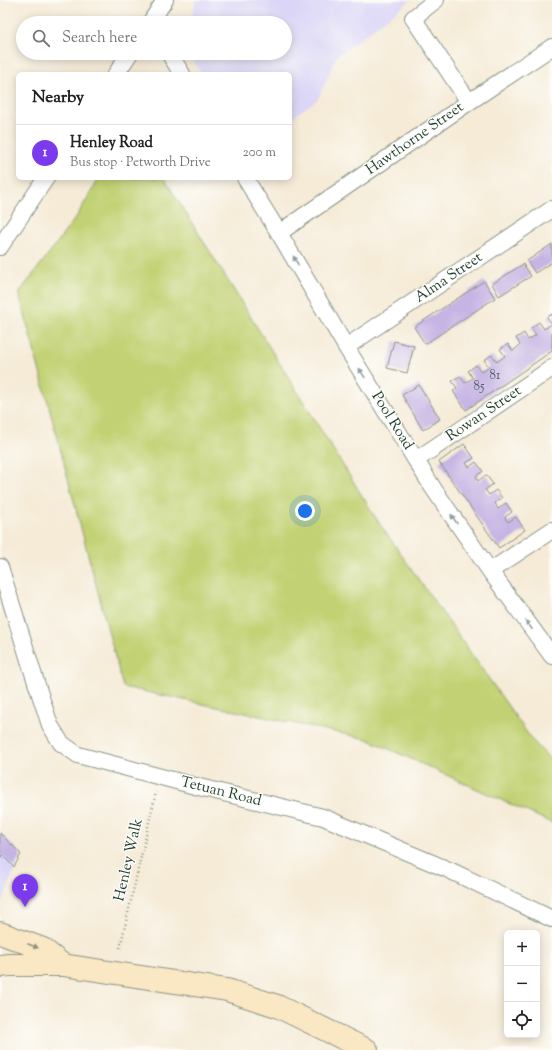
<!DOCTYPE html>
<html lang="en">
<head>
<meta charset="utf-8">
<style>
  :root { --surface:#fff; --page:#f2f2f2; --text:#222; --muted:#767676; --line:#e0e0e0; --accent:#7c3aed }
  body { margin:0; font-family:"Sorts Mill Goudy",serif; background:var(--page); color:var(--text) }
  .controls { position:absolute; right:12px; bottom:12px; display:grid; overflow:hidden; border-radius:6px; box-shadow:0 2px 10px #0003 }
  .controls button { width:36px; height:36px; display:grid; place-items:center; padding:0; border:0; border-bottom:1px solid var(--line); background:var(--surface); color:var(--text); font:20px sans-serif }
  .you { position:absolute; left:305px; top:511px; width:14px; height:14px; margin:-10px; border:3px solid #fff; border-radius:50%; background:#1a73e8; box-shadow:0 0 0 6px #1a73e833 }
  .badge { display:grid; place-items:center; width:26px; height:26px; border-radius:50%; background:var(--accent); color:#fff; font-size:13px; font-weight:700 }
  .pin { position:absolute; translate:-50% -33px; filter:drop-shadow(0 1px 2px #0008) }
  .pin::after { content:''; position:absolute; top:21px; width:14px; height:12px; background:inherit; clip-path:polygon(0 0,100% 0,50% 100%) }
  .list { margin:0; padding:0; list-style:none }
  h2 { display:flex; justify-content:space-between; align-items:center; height:52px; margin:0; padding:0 16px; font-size:17px }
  h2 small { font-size:13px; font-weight:400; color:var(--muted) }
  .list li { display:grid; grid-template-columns:26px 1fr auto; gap:12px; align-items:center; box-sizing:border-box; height:56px; padding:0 16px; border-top:1px solid var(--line) }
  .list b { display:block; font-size:15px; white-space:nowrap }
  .list p { margin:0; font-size:13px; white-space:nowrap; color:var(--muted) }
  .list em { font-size:13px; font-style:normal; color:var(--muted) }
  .icon { flex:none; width:22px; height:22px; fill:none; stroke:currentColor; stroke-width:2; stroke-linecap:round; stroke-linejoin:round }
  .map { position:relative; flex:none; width:552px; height:1050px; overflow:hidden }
  .search { position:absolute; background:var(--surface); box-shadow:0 2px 10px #0003; left:16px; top:16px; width:276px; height:44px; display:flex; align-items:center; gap:10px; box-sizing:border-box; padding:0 14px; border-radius:22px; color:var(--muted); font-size:15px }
  .panel { position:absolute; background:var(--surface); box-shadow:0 2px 10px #0003; left:16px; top:72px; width:276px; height:108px; border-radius:6px }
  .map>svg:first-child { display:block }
  .built { fill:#dbd6f7 }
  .green { fill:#c2d173; stroke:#708754 }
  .building { fill:#c6b4e4 }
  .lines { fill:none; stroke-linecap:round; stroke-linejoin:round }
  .street-casing { stroke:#8a9486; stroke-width:18 }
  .secondary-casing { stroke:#8a9486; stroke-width:24 }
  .path { stroke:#8a9486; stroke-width:2.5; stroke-dasharray:1 3; stroke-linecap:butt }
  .street { stroke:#fff; stroke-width:16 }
  .secondary { stroke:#fae7c3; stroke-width:22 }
  .oneway { fill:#8f9e9a }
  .oneway2 { fill:#8c927c }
  .labels { text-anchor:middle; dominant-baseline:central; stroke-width:3; stroke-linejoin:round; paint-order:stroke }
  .number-label { font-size:13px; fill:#495b60 }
  .street-label { font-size:15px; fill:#1f3d34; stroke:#fdfcf7 }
</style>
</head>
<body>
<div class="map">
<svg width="552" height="1050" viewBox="0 0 552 1050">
  <rect width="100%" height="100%" fill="#fdfcf7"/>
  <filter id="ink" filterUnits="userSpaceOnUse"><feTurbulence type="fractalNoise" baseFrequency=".025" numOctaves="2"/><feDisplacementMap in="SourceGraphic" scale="8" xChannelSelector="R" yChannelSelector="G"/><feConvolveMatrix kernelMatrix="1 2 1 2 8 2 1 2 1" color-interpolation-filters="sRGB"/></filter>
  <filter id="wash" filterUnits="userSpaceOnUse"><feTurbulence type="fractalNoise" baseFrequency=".012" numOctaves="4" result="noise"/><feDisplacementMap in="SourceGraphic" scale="16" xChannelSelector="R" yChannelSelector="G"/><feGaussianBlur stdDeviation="0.9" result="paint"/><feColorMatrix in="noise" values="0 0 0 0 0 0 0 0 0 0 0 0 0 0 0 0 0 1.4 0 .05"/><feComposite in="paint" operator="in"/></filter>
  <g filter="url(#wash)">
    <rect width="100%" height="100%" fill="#f5ebd7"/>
    <path class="built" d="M 196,0 L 411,0 L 337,56 L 318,99 L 290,119 L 290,74 L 202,74 L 189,53 L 285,53 L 285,23 L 189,23 Z
      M 0,833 L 21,854 L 1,905 L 0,905 Z"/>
    <path class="green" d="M 99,178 L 164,178 L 379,523 L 532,740 L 552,761 L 552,823 L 367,739 L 123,687 L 19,293 L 77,216 Z"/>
    <g id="blocks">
      <path class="building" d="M 552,244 L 552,262 L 535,273 L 527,261 Z
        M 523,264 L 531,276 L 499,296 L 492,284 Z
        M 484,281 L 495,298 L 425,344 L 414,327 Z
        M 552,314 L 552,324 L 547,317 Z
        M 539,322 L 544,329 L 552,324 L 552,351 L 466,410 L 453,391 L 457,388 L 452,381 L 460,376 L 465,383 L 473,378 L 468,371 L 476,365 L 481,372 L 485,370 L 489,367 L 484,360 L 492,355 L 497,362 L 505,356 L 500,349 L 508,344 L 513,351 L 520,345 L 516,338 L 524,333 L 528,340 L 536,335 L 531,328 Z
        M 394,341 L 414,346 L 407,373 L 387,368 Z
        M 419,385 L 440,419 L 423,430 L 402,395 Z
        M 464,444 L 474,458 L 466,463 L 469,467 L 476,462 L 483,471 L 476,476 L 478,481 L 486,475 L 493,484 L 485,490 L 487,492 L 489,495 L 496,490 L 502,498 L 495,503 L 498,509 L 506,503 L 512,512 L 505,517 L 506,520 L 508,522 L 516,517 L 525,530 L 499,548 L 439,462 Z
        M 0,833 L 21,854 L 14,867 L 2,855 L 0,859 Z"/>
    </g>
  </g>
  <g filter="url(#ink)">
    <use href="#blocks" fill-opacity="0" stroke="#8a9486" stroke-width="1"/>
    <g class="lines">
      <g class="street-casing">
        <path id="street" d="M 436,0 L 413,18 L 469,102
          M 150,23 L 165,0
          M 169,53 L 182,74
          M 116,74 L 130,53
          M 245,178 L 279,233 L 346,347 L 433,488 L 490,571 L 552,656
          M 279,233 L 469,102 L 552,47
          M 0,247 L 46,178
          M 346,347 L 552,209
          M 416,460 L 552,368
          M 0,567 L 34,676 L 50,725 L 61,743 L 78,755 L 199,787 L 323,817 L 449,870 L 552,919
          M 490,571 L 552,530"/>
      </g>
      <g class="secondary-casing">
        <path id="secondary" d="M 0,933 L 43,949 L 63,965
          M 0,966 L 9,965 L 63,965 L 227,990 L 277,1006 L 367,1050"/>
      </g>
      <path class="path" d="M 120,948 L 156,792"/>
      <use href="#street" class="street"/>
      <use href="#secondary" class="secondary"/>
    </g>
    <defs><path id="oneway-solid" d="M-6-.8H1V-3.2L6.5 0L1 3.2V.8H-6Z"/></defs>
    <g class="oneway">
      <use href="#oneway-solid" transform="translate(296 261) rotate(-120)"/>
      <use href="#oneway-solid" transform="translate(362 373) rotate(-122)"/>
      <use href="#oneway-solid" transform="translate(454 519) rotate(-124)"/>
      <use href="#oneway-solid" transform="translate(529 625) rotate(-126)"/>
    </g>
    <use class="oneway2" href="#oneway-solid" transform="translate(33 946) rotate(21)"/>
  </g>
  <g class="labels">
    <g class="number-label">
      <text x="495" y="376">81</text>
      <text x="479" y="387">85</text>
    </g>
    <g class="street-label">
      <text transform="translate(415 139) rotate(-35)">Hawthorne Street</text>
      <text transform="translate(449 278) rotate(-34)">Alma Street</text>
      <text transform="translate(484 414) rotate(-34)">Rowan Street</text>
      <text transform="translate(392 421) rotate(58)">Pool Road</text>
      <text transform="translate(221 792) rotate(14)">Tetuan Road</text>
      <text transform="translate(129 860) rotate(-77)">Henley Walk</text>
    </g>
  </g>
</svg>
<div class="controls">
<button>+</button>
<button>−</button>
<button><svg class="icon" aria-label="locate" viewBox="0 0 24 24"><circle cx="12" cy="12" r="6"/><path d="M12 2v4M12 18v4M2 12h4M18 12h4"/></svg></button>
</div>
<div class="you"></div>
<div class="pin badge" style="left:25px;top:907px">1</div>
<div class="search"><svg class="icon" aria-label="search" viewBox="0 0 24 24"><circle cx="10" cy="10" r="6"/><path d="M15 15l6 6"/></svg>Search here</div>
<section class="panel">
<h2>Nearby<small></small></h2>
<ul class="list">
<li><span class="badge">1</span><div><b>Henley Road</b><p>Bus stop · Petworth Drive</p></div><em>200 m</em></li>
</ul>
</section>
</div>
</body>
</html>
